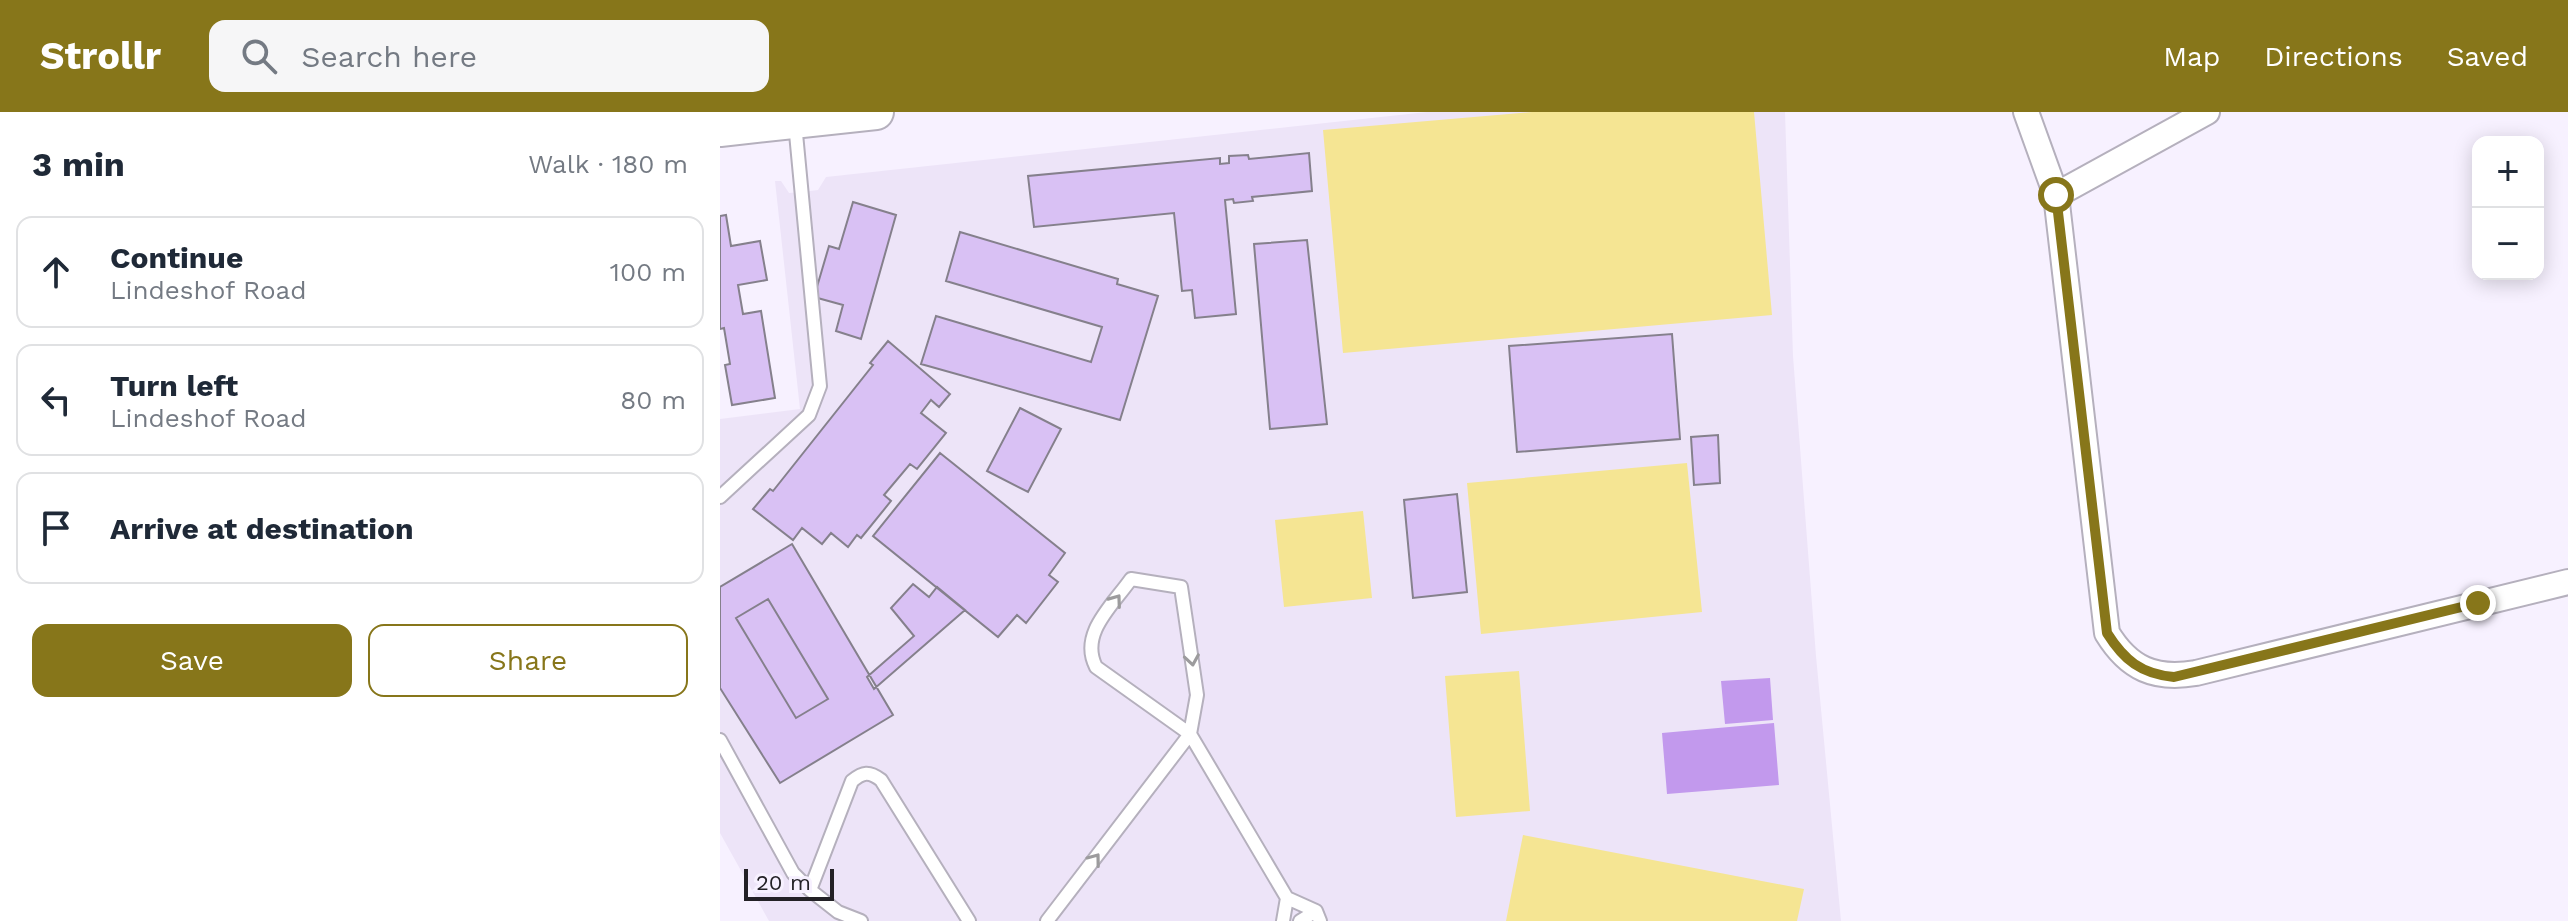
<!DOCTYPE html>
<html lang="en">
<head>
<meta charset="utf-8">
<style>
  :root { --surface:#fff; --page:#f6f6f7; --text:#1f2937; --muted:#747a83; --line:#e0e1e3; --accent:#87761a }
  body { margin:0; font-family:"Work Sans",sans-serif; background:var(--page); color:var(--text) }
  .controls { position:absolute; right:24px; top:24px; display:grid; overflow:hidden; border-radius:16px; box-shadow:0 4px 20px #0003 }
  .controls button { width:72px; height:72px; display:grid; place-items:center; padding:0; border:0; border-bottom:2px solid var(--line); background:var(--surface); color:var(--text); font:40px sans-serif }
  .scale { position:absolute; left:24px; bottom:20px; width:90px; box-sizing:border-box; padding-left:8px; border:4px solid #232126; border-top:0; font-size:22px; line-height:28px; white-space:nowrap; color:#232126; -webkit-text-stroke:6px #f7f1ff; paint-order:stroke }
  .stop { position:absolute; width:24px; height:24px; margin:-18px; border:6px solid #87761a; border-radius:50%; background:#fff }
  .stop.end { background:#87761a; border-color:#fff; box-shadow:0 2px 8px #0008 }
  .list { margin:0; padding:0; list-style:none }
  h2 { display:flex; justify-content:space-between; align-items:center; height:104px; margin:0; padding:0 32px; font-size:34px }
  h2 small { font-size:26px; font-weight:400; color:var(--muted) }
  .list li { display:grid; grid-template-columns:52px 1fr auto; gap:24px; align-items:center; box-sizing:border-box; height:112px; margin:0 16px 16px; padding:0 16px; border:2px solid var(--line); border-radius:16px }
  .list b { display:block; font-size:30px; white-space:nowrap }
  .list p { margin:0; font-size:26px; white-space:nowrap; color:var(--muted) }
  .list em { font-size:26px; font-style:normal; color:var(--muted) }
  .actions { display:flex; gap:16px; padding:24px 32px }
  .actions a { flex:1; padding:18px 0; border:2px solid var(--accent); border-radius:16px; text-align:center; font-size:28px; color:var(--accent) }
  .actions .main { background:var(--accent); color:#fff }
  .icon { flex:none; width:44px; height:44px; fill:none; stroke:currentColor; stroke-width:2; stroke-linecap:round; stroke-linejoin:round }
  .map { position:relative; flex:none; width:1848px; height:809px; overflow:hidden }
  header { display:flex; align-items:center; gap:48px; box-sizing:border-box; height:112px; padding:0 40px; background:var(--accent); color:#fff }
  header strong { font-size:38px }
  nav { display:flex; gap:44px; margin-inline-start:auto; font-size:28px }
  .search { width:560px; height:72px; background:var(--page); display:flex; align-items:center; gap:20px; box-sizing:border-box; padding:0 28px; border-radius:16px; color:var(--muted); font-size:30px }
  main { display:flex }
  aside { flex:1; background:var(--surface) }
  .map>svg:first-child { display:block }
  .built { fill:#ede4f8 }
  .green { fill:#f5e593 }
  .water { fill:#c299ed }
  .building { fill:#d9c1f4; stroke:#85808c; stroke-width:2; fill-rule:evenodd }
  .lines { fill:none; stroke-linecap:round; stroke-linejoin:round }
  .lane-casing { stroke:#b5b0bd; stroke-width:16 }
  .street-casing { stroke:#b5b0bd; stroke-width:28 }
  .secondary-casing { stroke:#b5b0bd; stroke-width:38 }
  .lane { stroke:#fff; stroke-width:12 }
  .street { stroke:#fff; stroke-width:24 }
  .secondary { stroke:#fff; stroke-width:34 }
  .oneway { stroke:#9c9b9d }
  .route { stroke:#87761a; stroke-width:10 }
</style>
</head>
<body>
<header>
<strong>Strollr</strong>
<div class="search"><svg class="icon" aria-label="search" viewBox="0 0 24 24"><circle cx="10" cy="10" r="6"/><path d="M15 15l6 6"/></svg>Search here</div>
<nav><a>Map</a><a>Directions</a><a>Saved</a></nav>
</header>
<main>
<aside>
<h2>3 min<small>Walk · 180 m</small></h2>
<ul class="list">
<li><svg class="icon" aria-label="ahead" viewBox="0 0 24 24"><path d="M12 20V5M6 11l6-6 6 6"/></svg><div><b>Continue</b><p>Lindeshof Road</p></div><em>100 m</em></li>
<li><svg class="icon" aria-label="left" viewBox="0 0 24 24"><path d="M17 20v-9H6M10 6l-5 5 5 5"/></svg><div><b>Turn left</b><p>Lindeshof Road</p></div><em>80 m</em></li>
<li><svg class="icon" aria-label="arrive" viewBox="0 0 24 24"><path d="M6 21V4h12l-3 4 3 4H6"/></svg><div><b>Arrive at destination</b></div></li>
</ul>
<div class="actions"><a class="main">Save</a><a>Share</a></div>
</aside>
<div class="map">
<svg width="1848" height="809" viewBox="0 0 1848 809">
  <rect width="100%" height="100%" fill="#f7f1ff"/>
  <path class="built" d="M 707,0 L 1065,0 L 1073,244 L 1096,544 L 1121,809 L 49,809 L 0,721 L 0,307 L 80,297 L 55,69 L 61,69 L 69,81 L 82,80 L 98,78 L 106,65 Z"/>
  <path class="green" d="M 812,0 L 1034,0 L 1052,203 L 623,241 L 603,18 Z
    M 967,351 L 982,500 L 761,522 L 747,371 Z
    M 643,399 L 652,486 L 564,495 L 555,408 Z
    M 799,559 L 810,699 L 736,705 L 725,564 Z
    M 803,723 L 1084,777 L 1077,809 L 786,809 Z"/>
  <path class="water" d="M 1050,566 L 1053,608 L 1005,612 L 1001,569 Z
    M 1054,611 L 1059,673 L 947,682 L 942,621 Z"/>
  <path class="building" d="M 589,41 L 592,79 L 532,85 L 533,89 L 514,91 L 513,87 L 505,88 L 516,202 L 475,206 L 472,178 L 462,179 L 454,101 L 314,115 L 308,64 L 500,46 L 500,52 L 509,51 L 509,44 L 528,43 L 529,47 Z
    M 133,90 L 176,103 L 141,227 L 116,219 L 123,193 L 94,185 L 109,134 L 119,137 Z
    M 6,103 L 11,134 L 40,129 L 47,168 L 18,173 L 23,202 L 41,199 L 55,286 L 12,293 L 5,253 L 10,252 L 4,216 L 0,217 L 0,104 Z
    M 240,120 L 398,167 L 397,172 L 438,184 L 400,308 L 201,252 L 216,204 L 371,250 L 382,215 L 226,169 Z
    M 587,128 L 607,312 L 550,317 L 534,132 Z
    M 952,222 L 960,327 L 797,340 L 789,234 Z
    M 168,229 L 230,282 L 219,295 L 211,288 L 201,301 L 226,321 L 197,357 L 190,352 L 164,383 L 171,389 L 141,426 L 137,423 L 128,435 L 111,421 L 102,432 L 82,416 L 73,428 L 33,397 L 50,377 L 53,379 L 153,253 L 150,251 Z
    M 300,296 L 341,317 L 308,380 L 267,359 Z
    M 998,323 L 1000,371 L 974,373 L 971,325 Z
    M 220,341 L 345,441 L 329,463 L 338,470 L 306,511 L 297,503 L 278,525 L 153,424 Z
    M 737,382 L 747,480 L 693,486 L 684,388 Z
    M 72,432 L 173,603 L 60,671 L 0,576 L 0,475 ZM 48,487 L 108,587 L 76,606 L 16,506 Z
    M 193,472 L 209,485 L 217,475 L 245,498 L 154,577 L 147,565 L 194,524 L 171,496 Z
    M 48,487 L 108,587 L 76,606 L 16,506 Z"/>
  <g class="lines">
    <g class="lane-casing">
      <path id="lane" d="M 0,385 L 89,303 L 100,274 L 75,11
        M 0,628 L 73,761 L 90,778
        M 141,809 L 118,800 L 90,778 L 132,669 C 143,660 149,659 161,668 L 249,809
        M 327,809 L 470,622 L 477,583 L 461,475 L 411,467 C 392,494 359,522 376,555 L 470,622 L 567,786
        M 563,809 L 567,786 L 596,799 L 600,809
        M 580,809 L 596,799"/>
    </g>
    <g class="street-casing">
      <path id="street" d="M 1306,0 L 1336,83 L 1387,521 C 1409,557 1435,568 1476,561 L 1848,470
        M 1336,83 L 1487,0"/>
    </g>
    <g class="secondary-casing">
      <path id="secondary" d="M 0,17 L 156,0"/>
    </g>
    <use href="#lane" class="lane"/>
    <use href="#street" class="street"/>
    <use href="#secondary" class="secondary"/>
  </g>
  <defs><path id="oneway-chevron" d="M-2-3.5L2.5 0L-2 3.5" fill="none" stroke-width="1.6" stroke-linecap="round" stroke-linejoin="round" transform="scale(2)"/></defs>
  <g class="oneway">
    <use href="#oneway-chevron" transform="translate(396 488) rotate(-54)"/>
    <use href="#oneway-chevron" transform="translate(472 548) rotate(81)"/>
    <use href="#oneway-chevron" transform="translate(375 747) rotate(-53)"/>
  </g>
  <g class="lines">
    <path class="route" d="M 1336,83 L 1387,521 C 1404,548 1421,562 1454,565 L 1758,491"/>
  </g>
</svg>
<div class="controls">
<button>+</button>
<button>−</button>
</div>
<div class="scale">20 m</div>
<div class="stop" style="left:1336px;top:83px"></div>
<div class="stop end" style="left:1758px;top:491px"></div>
</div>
</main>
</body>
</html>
